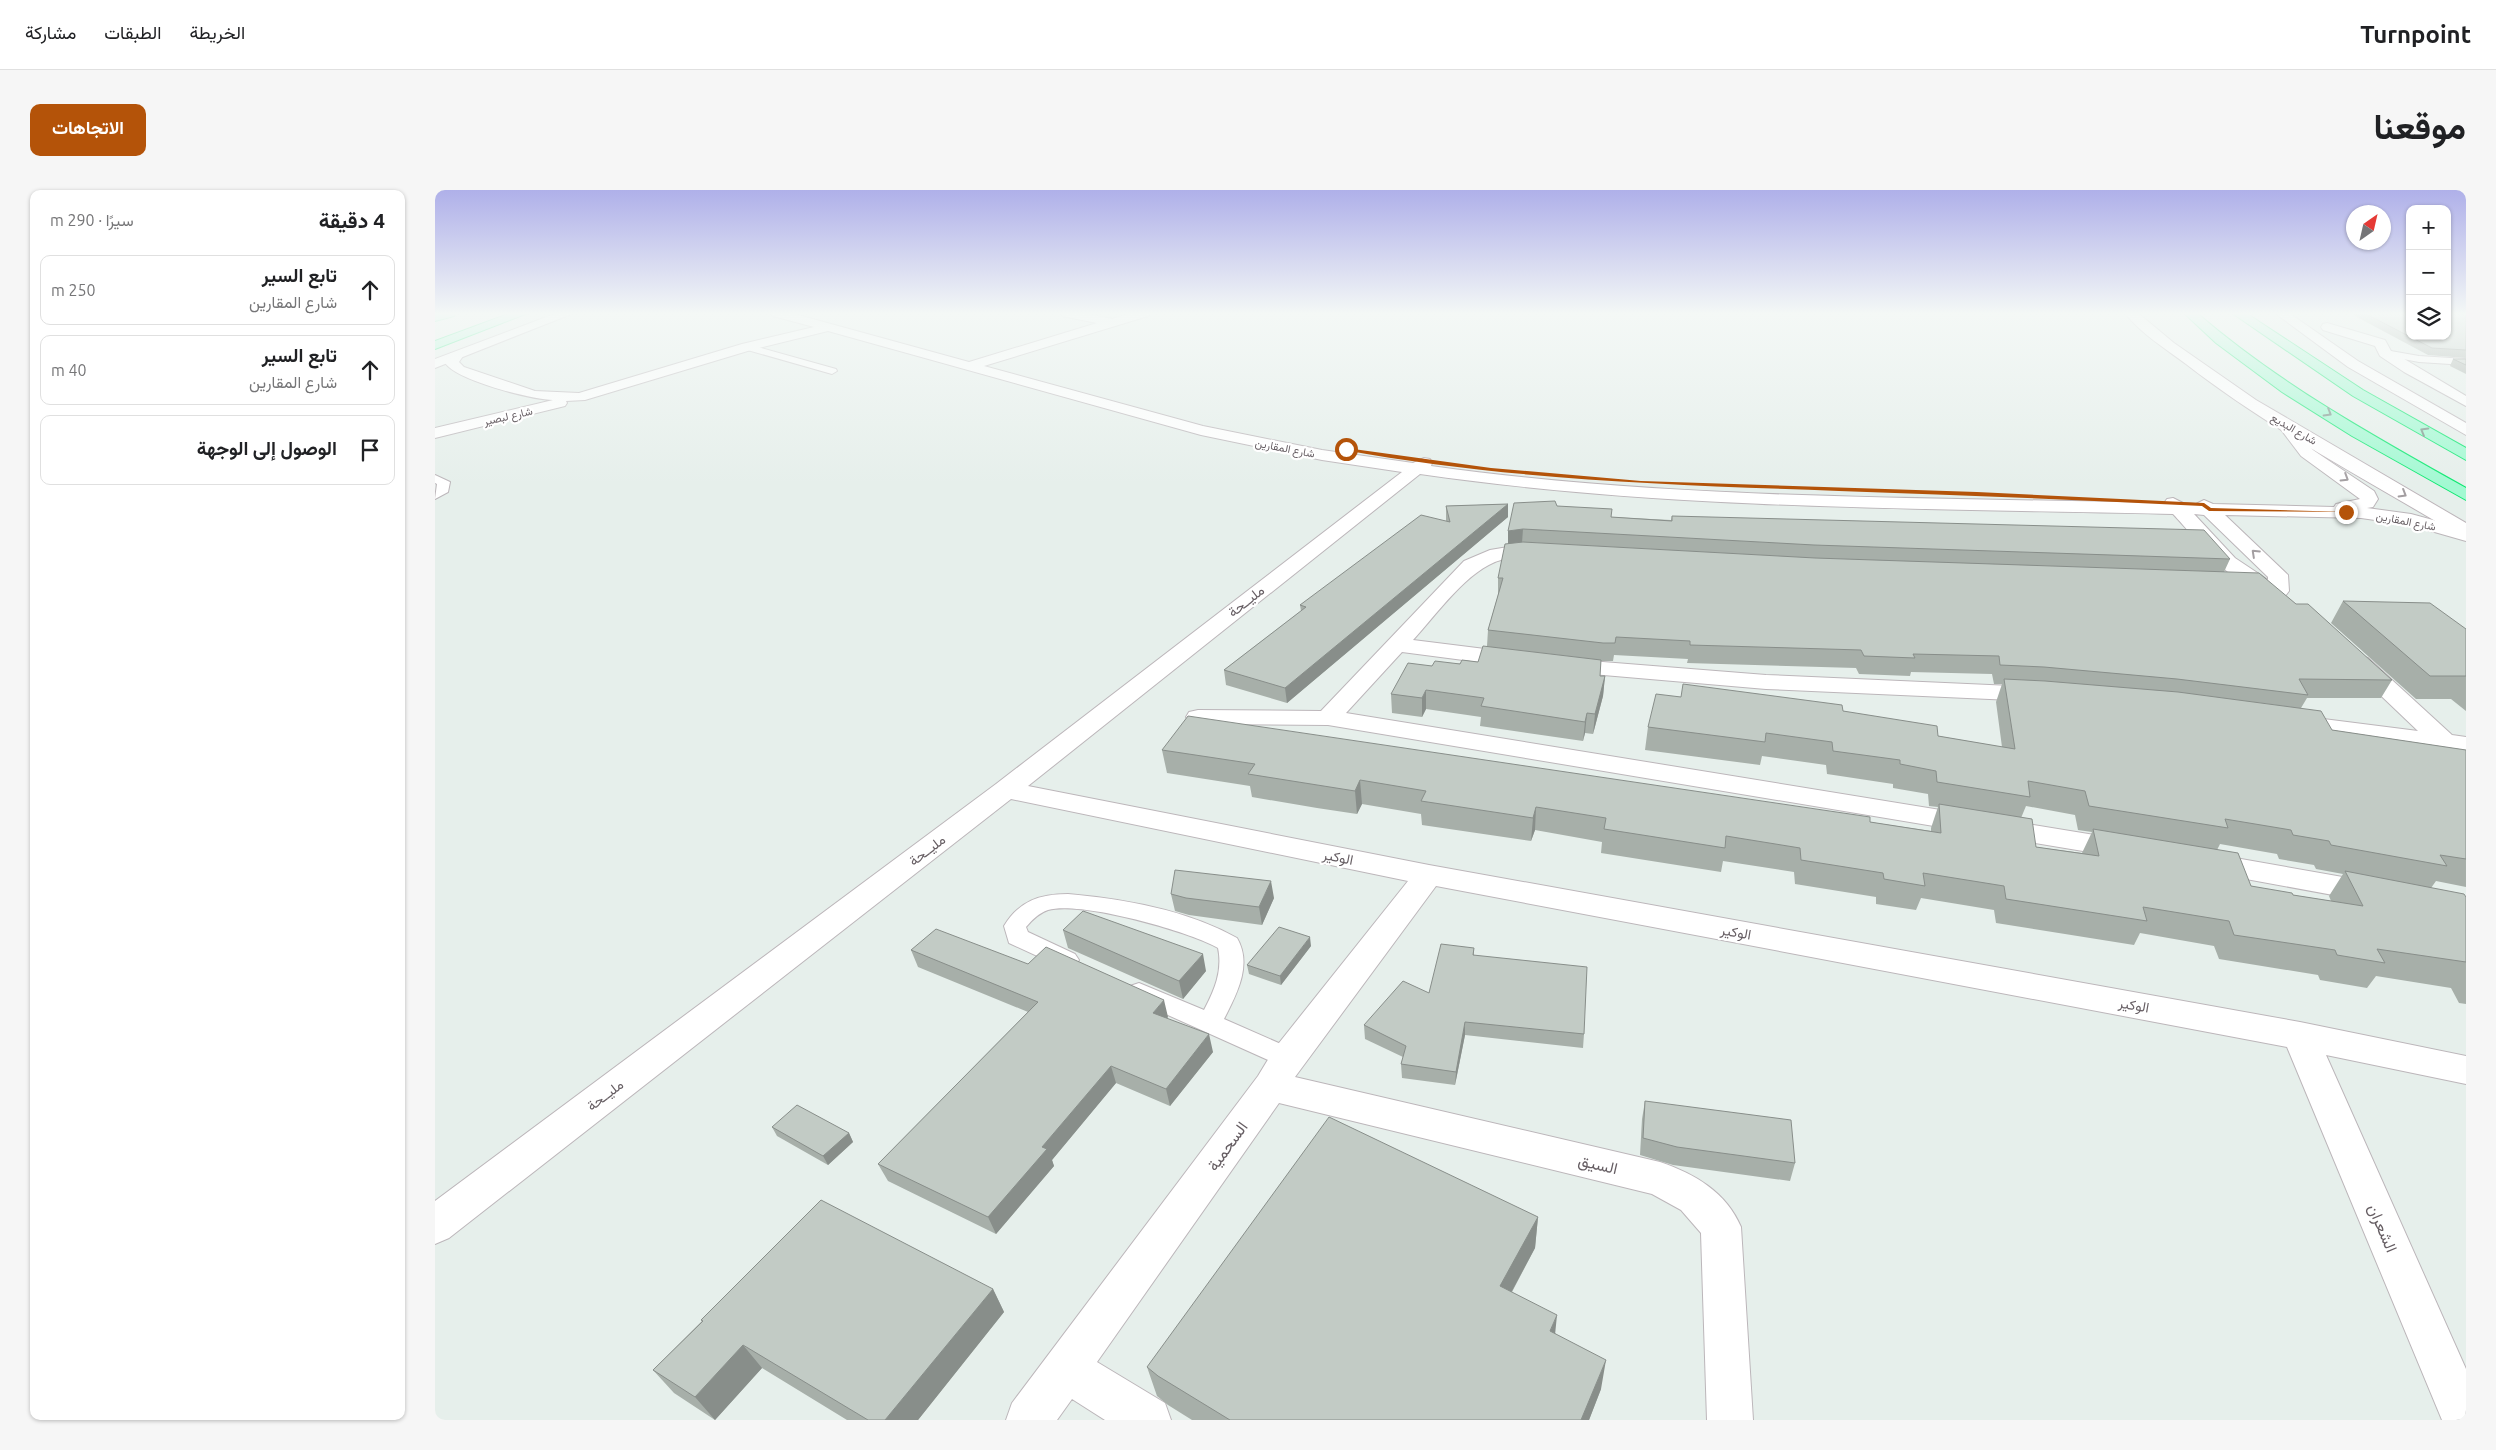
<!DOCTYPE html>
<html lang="ar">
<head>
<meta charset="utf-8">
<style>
  :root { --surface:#fff; --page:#f6f6f6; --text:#202124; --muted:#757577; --line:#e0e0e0; --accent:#b45309 }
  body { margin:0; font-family:Ubuntu,Vazirmatn,sans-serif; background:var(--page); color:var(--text); direction:rtl }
  .controls { position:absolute; right:15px; top:15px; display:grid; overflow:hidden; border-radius:10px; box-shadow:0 1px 4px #0004 }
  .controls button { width:45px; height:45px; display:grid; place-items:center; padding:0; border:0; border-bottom:1px solid var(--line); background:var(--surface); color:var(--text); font:25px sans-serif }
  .compass { position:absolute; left:1911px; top:15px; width:45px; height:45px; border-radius:50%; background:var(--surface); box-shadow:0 1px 4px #0004; rotate:34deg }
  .stop { position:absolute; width:15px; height:15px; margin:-11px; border:4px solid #b45309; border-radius:50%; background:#fff }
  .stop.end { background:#b45309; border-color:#fff; box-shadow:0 1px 5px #0008 }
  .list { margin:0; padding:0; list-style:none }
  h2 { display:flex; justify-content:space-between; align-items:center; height:65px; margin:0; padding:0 20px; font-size:21px }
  h2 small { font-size:16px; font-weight:400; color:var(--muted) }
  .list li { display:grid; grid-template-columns:32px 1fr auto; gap:15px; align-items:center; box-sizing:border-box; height:70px; margin:0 10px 10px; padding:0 10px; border:1px solid var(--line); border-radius:10px }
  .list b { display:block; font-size:19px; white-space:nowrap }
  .list p { margin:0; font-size:16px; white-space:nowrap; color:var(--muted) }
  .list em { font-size:16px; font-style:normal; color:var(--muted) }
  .icon { flex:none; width:28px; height:28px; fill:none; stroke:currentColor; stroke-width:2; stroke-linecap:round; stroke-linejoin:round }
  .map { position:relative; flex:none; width:2031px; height:1230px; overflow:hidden; direction:ltr; border-radius:10px }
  header { display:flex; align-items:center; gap:30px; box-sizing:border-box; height:70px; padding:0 25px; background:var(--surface); border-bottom:1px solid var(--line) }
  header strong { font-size:24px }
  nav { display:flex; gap:28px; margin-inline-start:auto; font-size:18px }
  .intro { display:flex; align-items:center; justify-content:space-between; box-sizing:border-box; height:120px; padding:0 30px }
  h1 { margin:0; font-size:35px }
  .button { padding:12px 22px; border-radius:10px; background:var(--accent); color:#fff; font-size:18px; font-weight:700 }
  main { display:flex; gap:30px; padding:0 30px }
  aside { flex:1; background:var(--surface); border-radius:10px; box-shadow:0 1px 4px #0004 }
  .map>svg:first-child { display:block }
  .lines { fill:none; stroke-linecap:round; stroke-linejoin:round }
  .service-casing { stroke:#bcb6ba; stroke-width:2 }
  .minor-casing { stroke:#bcb6ba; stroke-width:2 }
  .secondary-casing { stroke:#bdb5ba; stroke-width:2 }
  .trunk-casing { stroke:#0ce970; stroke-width:2 }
  .service { fill:#fff; fill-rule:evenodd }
  .minor { fill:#fff; fill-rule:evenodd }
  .secondary { fill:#fff; fill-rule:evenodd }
  .trunk { fill:#a2f9d2; fill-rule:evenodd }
  .wall { fill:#a7afa9; fill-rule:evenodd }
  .shaded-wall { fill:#888e8a }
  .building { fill:#c2cbc5; stroke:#888e8a }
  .oneway { stroke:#7b948a }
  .oneway2 { stroke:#a39ea1 }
  .route { fill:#b45309 }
  .labels { text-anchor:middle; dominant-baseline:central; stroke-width:4.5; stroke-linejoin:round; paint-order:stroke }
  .far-street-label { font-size:11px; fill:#665e63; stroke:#fff }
  .street-label { font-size:14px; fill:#665e63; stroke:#fff }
  .near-street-label { font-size:16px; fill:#665e63; stroke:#fff }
</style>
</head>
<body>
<header>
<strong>Turnpoint</strong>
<nav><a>الخريطة</a><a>الطبقات</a><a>مشاركة</a></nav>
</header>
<div class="intro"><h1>موقعنا</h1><a class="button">الاتجاهات</a></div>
<main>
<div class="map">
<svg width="2031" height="1230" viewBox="0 0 2031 1230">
  <rect width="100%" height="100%" fill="#e6efeb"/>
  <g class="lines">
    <g class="service-casing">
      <path id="service" d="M 312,154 L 401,179 L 402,181 L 397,184 L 309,159 L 307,157 Z
        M 1950,160 L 1984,166 L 2031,169 L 2031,175 L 1984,172 L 1947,165 L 1945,163 Z
        M 0,285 L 15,292 L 13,302 L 0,309 L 2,294 L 0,293 Z
        M 633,704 C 690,709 752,720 802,748 C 818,775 801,805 789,829 L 862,861 L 866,868 L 862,875 L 853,878 L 844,875 L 695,808 L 692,802 L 695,796 L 704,793 L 769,820 C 779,801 788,781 783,758 C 753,741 646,711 613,720 C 604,723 597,730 591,737 L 593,742 L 640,764 L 644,770 L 640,776 L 632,779 L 624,776 L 574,753 L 569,736 C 584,711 605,704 633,704 Z"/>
    </g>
    <g class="minor-casing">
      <path id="minor" d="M 336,123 L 356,123 L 534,172 L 662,133 L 627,126 L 625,123 L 648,123 L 677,129 L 696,123 L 715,123 L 713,126 L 549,176 L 768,236 L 887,260 L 978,273 L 989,268 L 995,269 L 997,273 L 996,276 C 1238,310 1485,307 1729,313 L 1732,309 L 1738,308 L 1748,313 L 1761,314 L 1769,310 L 1778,314 L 1899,317 L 1901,314 L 1925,309 L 1866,266 L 1841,233 L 1849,228 L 1854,230 L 1878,260 L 1939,301 L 1943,309 L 1938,317 L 1932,318 L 1976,324 L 2031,339 L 2031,351 L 1975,335 L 1926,328 L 1790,325 L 1853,385 L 1854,401 L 1851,405 C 1811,416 1763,350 1738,324 C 1487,318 1234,320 985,284 L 593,596 L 994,675 L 1865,832 L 2031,866 L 2031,894 L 1891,865 L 2031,1179 L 2031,1230 L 2007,1230 L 1852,857 L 1001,696 L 860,887 L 1225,972 C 1260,984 1291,1002 1306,1037 L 1318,1230 L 1272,1230 L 1266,1043 L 1246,1020 L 1217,1004 L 844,913 L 662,1172 L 730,1213 L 736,1230 L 670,1230 L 637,1209 L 622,1230 L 571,1230 L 577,1213 L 823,886 L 840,858 L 973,691 L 576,609 L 14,1048 L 0,1054 L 0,1011 L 561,594 L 967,282 L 887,270 L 766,245 L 393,141 L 316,160 L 150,210 L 131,211 L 132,213 L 130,216 L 0,248 L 0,238 L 118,210 C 95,209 23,191 10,173 L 16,163 L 26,163 L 28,166 L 24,172 L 29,177 L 100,201 L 144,203 L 307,154 L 379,137 L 338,126 ZM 1759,324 L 1769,325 L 1833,387 L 1833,390 L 1800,368 Z
        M 1892,133 L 1950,150 L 1956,161 L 2031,206 L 2031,216 L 1969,182 L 1945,166 L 1940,156 L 1888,140 L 1886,137 L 1888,134 Z
        M 1079,356 L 1113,358 L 1116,362 L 1113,366 C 1098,370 1082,366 1066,370 C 1033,379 1002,424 978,450 L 1082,463 L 1090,465 L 1093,470 L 1090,475 L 1082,477 L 967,462 L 911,523 L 1690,650 L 1700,652 L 1704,659 L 1700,666 L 1690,668 L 893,535 L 763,534 L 754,532 L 751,527 L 754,522 L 763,520 L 886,521 L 1029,371 L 1055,360 Z
        M 1925,466 L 1933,468 L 2017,545 L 2031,547 L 2031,563 L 1848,537 L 1845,532 L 1848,527 L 1857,525 L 1983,541 L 1917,478 L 1913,473 L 1917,468 Z
        M 1130,469 L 1331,485 L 1601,497 L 1609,499 L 1613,504 L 1609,509 L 1601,511 L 1331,499 L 1122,481 L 1118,476 L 1122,471 Z
        M 1772,663 L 1936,692 L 1947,695 L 1951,702 L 1947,709 L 1936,712 L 1762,680 L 1757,673 L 1762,666 Z"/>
    </g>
    <g class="secondary-casing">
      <path id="secondary" d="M 122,123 L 139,123 L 0,178 L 0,169 Z
        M 1690,123 L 1703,123 L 1739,153 L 1821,210 L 2031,333 L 2031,347 L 2024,345 C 1932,290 1836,240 1751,174 C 1731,159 1705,143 1690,123 Z
        M 1840,123 L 1854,123 L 1923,171 L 2031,233 L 2031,245 L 1913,177 Z"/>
    </g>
    <g class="trunk-casing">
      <path id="trunk" d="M 0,123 L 21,123 L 19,126 L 0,131 Z
        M 76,123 L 93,123 L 0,159 L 0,151 Z
        M 1749,123 L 1762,123 C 1844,194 1937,245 2031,298 L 2031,310 L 1917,246 L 1847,202 L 1781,153 Z
        M 1797,123 L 1811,123 L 1928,200 L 2031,258 L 2031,270 L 1918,206 Z"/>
    </g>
    <use href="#service" class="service"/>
    <use href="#minor" class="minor"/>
    <use href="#secondary" class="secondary"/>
    <use href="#trunk" class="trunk"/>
  </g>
  <path class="wall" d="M 1922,123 L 2031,123 L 2031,168 L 1993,165 L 1920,126 Z
    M 2018,169 L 2031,169 L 2031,184 L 2015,176 Z
    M 1073,314 L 1073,327 L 852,513 L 791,495 L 789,480 L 866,421 L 865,415 L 1011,331 L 1011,316 Z
    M 1122,316 L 1176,327 L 1236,330 L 1237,326 L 1795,369 L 1789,382 L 1861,414 L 1957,490 L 1946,508 L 1872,508 L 1866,518 L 1897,540 L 2031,560 L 2031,697 L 2001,691 L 1996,698 L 2031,707 L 2031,814 L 2024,813 L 2016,798 L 1941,786 L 1932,798 L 1885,790 L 1883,785 L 1784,769 L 1779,756 L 1705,743 L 1699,755 L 1561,733 L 1559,720 L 1486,708 L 1481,720 L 1441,714 L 1441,707 L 1360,694 L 1359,682 L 1288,671 L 1286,682 L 1166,663 L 1167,652 L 1100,640 L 1096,651 L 987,635 L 986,624 L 927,614 L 922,624 L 882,618 L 817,607 L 815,596 L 732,583 L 727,560 L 1435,632 L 1496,641 L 1496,638 L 1503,617 L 1494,616 L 1493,604 L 1458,598 L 1458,594 L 1392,584 L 1391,575 L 1327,566 L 1325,575 L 1210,560 L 1213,537 L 1246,507 L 1408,521 L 1503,546 L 1567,557 L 1561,512 L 1567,494 L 1559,494 L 1557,484 L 1476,482 L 1475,486 L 1424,484 L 1421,478 L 1252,473 L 1253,469 L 1179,465 L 1178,471 L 1166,471 L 1165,486 L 1170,486 L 1168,506 L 1158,544 L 1150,543 L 1148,551 L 1045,536 L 1046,527 L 991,519 L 987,527 L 957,523 L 956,504 L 997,476 L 1043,472 L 1052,456 L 1053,440 L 1063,405 L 1063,388 L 1073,354 L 1073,341 ZM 1591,616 L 1640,625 L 1643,640 L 1657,642 L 1647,663 L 1601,657 L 1586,628 ZM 1785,654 L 1842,664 L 1844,669 L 1879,675 L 1881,679 L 1908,684 L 1894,706 L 1896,711 L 1858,705 L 1816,696 L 1782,660 Z
    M 1908,411 L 2031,439 L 2031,521 L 2016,509 L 1981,509 L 1896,433 Z
    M 736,704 L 839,708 L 827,735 L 754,725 L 740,721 Z
    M 628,740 L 771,781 L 748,809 L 633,758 Z
    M 876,756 L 846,795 L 814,784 L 812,775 Z
    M 1039,758 L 1039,765 L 1149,844 L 1148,858 L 1030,845 L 1020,895 L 967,888 L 966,874 L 968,867 L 930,849 L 929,835 L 994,803 Z
    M 476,760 L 593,774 L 733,827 L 732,828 L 778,862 L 735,916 L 681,893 L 617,970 L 619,976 L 561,1044 L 453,991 L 443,974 L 593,822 L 483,777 Z
    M 1210,911 L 1360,973 L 1355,991 L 1238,975 L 1205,965 L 1207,929 Z
    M 337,937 L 414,943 L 418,952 L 393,975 L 342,946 Z
    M 1103,1027 L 1100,1058 L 1077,1102 L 1120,1143 L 1166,1199 L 1154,1230 L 757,1230 L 733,1215 L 722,1206 L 712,1177 Z
    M 558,1099 L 569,1122 L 483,1230 L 412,1230 L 327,1178 L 280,1230 L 239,1203 L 218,1180 L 267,1131 L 266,1130 Z"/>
  <path class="shaded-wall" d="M 1073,314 L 1073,327 L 852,513 L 850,498 Z
    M 1088,339 L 1087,353 L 1073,355 L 1073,341 Z
    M 1170,486 L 1168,506 L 1158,544 L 1160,524 Z
    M 991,500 L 991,519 L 987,527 L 987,508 Z
    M 1152,523 L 1150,543 L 1148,551 L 1150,532 Z
    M 925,590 L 927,614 L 922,624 L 920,601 Z
    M 1101,617 L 1100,640 L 1096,651 L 1098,628 Z
    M 836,691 L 839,708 L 827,735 L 824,717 Z
    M 875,747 L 876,756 L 846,795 L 845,786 Z
    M 768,764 L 771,781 L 748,809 L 744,791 Z
    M 729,810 L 733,827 L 722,840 L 718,823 Z
    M 1030,832 L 1030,845 L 1020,895 L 1021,882 Z
    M 774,844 L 778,862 L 735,916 L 731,899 Z
    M 676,876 L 681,893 L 617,970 L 619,976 L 561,1044 L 553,1027 L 607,957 Z
    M 414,943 L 418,952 L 393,975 L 388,966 Z
    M 1103,1027 L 1100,1058 L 1063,1127 L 1065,1096 Z
    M 558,1099 L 569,1122 L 483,1230 L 450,1230 Z
    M 1122,1125 L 1119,1155 L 1115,1141 Z
    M 308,1155 L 327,1178 L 280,1230 L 260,1207 Z
    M 1171,1170 L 1166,1199 L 1154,1230 L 1146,1230 Z"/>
  <path class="building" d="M 1929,123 L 1975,123 L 1975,146 L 2012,146 L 2012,123 L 2031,123 L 2031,160 L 1997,158 Z
    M 2018,169 L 2031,169 L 2031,175 Z
    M 1120,311 L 1122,316 L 1177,319 L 1176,327 L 1237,331 L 1237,326 L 1769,340 L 1795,369 L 1379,355 L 1088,339 L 1073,341 L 1079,313 Z
    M 1073,314 L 850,498 L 789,480 L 871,417 L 865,415 L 986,325 L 1015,332 L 1011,316 Z
    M 1088,352 L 1380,368 L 1824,383 L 1861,414 L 1873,414 L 1957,490 L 1864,489 L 1873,505 L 1742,489 L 1609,477 L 1565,475 L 1564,466 L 1478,464 L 1480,468 L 1429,466 L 1426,460 L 1255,455 L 1255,451 L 1181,447 L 1180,453 L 1168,453 L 1053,440 L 1068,388 L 1063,388 L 1070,354 Z
    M 1908,411 L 1995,413 L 2031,439 L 2031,486 L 1995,486 Z
    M 1048,456 L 1166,470 L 1165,486 L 1170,486 L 1160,524 L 1152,523 L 1150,532 L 1046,516 L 1049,508 L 991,500 L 987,508 L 956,504 L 973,473 L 997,476 L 1000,471 L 1025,474 L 1027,470 L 1043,472 Z
    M 1569,489 L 1610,491 L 1743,502 L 1886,521 L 1897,540 L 2031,560 L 2031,669 L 2005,665 L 2012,676 L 1896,655 L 1894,651 L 1858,645 L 1856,640 L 1790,629 L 1793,638 L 1654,616 L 1650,601 L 1593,591 L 1595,607 L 1502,592 L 1501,581 L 1465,574 L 1465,570 L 1398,561 L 1397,552 L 1331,543 L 1330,552 L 1213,537 L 1221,504 L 1246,507 L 1248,494 L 1407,515 L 1408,521 L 1502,536 L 1503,546 L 1580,559 Z
    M 753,526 L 1435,627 L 1435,632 L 1506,643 L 1504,614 L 1597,629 L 1601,657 L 1664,666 L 1658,639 L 1803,663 L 1816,696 L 1857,703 L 1858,705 L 1928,716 L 1910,681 L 2029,704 L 2031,707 L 2031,772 L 1942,759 L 1950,773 L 1902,765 L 1900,760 L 1799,745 L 1794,731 L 1708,717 L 1712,731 L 1571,709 L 1569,696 L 1488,683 L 1490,696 L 1449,689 L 1448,683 L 1366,670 L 1365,658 L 1291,646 L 1290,658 L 1169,639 L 1171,628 L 1101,617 L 1098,628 L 986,611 L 991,601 L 925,590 L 920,601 L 813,584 L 820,574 L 727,560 Z
    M 740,680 L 836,691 L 824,717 L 751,708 L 736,704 Z
    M 648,721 L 768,764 L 744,791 L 628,740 Z
    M 844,737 L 875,747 L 845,786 L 812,775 Z
    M 501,739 L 593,774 L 611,757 L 729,810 L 718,823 L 774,844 L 731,899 L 676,876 L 607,957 L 612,959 L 553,1027 L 443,974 L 603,812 L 476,760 Z
    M 1006,754 L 1039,758 L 1038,765 L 1152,777 L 1149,844 L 1030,832 L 1021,882 L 966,874 L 971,856 L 929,835 L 968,791 L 994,803 Z
    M 1210,911 L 1356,930 L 1360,973 L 1242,957 L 1208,948 Z
    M 362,915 L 414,943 L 388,966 L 337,937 Z
    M 894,927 L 1103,1027 L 1065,1096 L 1122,1125 L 1115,1141 L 1171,1170 L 1146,1230 L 795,1230 L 723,1186 L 712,1177 Z
    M 386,1010 L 558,1099 L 450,1230 L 433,1230 L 308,1155 L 260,1207 L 218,1180 L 268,1131 L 266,1130 Z"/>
  <defs><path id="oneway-chevron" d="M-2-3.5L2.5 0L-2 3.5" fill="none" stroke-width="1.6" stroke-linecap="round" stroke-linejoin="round" transform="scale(1.25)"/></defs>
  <g class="oneway">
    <use href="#oneway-chevron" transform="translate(1893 223) rotate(31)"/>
    <use href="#oneway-chevron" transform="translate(1989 241) rotate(-150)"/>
  </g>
  <g class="oneway2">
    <use href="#oneway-chevron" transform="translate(1910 288) rotate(32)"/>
    <use href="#oneway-chevron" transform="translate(1968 304) rotate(31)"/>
    <use href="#oneway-chevron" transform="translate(1820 363) rotate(-137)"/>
  </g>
  <linearGradient id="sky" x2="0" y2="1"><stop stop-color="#afb0e9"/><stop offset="0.42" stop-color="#f4f8f6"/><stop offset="1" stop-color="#f4f8f6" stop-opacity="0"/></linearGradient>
  <rect width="2031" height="295" fill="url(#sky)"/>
  <path class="route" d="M 911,258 L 1056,278 L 1206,291 L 1542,302 L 1769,313 L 1776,318 L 1914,322 L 1774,321 L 1767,316 C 1646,310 1525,305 1404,301 C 1239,295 1072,290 909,260 Z"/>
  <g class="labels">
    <g class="far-street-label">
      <text transform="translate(73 226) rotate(-13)">شارع لبصير</text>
      <text transform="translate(1859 239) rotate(30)">شارع البديع</text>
      <text transform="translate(850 258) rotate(11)">شارع المقارين</text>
      <text transform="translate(1971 331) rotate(11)">شارع المقارين</text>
    </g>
    <g class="street-label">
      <text transform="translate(811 411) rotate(-38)">مليــحة</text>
      <text transform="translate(492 660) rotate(-37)">مليــحة</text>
      <text transform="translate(903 667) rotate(11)">الوكير</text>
      <text transform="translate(1301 742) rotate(10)">الوكير</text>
      <text transform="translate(1699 815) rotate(10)">الوكير</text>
      <text transform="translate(170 905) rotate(-37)">مليــحة</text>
    </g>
    <g class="near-street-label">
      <text transform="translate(792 956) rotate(-54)">السحمية</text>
      <text transform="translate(1163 974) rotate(13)">السيق</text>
      <text transform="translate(1948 1038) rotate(67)">الشعران</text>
    </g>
  </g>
</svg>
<div class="controls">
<button>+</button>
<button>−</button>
<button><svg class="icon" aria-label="layers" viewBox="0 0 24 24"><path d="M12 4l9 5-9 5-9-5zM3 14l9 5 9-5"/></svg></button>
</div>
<svg class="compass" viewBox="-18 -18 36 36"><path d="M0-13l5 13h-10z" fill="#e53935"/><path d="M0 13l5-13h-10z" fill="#757577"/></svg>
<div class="stop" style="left:911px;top:259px"></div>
<div class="stop end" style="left:1911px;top:322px"></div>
</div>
<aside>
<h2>4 دقيقة<small>سيرًا · 290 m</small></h2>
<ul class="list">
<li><svg class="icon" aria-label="ahead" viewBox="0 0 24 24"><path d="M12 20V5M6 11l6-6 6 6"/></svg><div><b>تابع السير</b><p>شارع المقارين</p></div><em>250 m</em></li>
<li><svg class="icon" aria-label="ahead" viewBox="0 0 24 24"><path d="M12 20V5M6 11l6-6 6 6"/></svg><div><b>تابع السير</b><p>شارع المقارين</p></div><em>40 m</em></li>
<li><svg class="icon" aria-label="arrive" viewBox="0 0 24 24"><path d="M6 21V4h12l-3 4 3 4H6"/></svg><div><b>الوصول إلى الوجهة</b></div></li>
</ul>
</aside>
</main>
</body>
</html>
